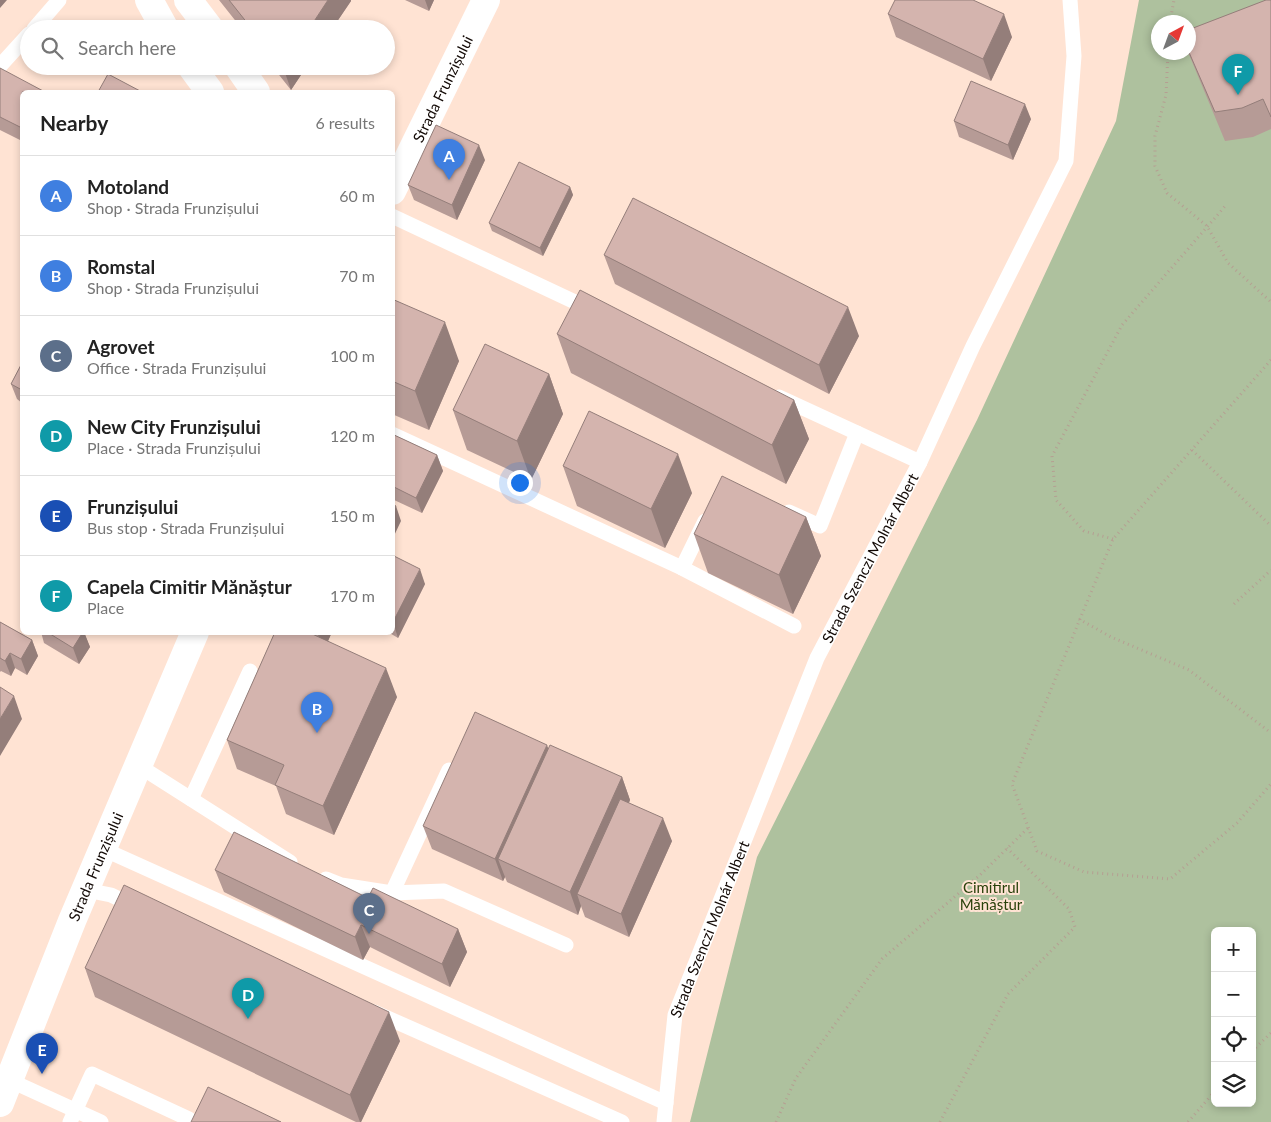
<!DOCTYPE html>
<html lang="en">
<head>
<meta charset="utf-8">
<style>
  :root { --surface:#fff; --page:#f2f2f2; --text:#222; --muted:#767676; --line:#e0e0e0; --accent:#9b3608 }
  body { margin:0; font-family:Lato,sans-serif; background:var(--page); color:var(--text) }
  .controls { position:absolute; right:15px; bottom:15px; display:grid; overflow:hidden; border-radius:8px; box-shadow:0 2px 8px #0003 }
  .controls button { width:45px; height:45px; display:grid; place-items:center; padding:0; border:0; border-bottom:1px solid var(--line); background:var(--surface); color:var(--text); font:25px sans-serif }
  .compass { position:absolute; left:1151px; top:15px; width:45px; height:45px; border-radius:50%; background:var(--surface); box-shadow:0 2px 8px #0003; rotate:41deg }
  .you { position:absolute; left:519px; top:482px; width:18px; height:18px; margin:-12px; border:4px solid #fff; border-radius:50%; background:#1a73e8; box-shadow:0 0 0 8px #1a73e833 }
  .badge { display:grid; place-items:center; width:32px; height:32px; border-radius:50%; background:var(--accent); color:#fff; font-size:16px; font-weight:700 }
  .pin { position:absolute; translate:-50% -41px; filter:drop-shadow(0 1px 2px #0008) }
  .pin::after { content:''; position:absolute; top:26px; width:18px; height:15px; background:inherit; clip-path:polygon(0 0,100% 0,50% 100%) }
  .list { margin:0; padding:0; list-style:none }
  h2 { display:flex; justify-content:space-between; align-items:center; height:65px; margin:0; padding:0 20px; font-size:21px }
  h2 small { font-size:16px; font-weight:400; color:var(--muted) }
  .list li { display:grid; grid-template-columns:32px 1fr auto; gap:15px; align-items:center; box-sizing:border-box; height:80px; padding:0 20px; border-top:1px solid var(--line) }
  .list b { display:block; font-size:19px; white-space:nowrap }
  .list p { margin:0; font-size:16px; white-space:nowrap; color:var(--muted) }
  .list em { font-size:16px; font-style:normal; color:var(--muted) }
  .icon { flex:none; width:28px; height:28px; fill:none; stroke:currentColor; stroke-width:2; stroke-linecap:round; stroke-linejoin:round }
  .map { position:relative; flex:none; width:1271px; height:1122px; overflow:hidden }
  .search { position:absolute; background:var(--surface); box-shadow:0 2px 8px #0003; left:20px; top:20px; width:375px; height:55px; display:flex; align-items:center; gap:12px; box-sizing:border-box; padding:0 18px; border-radius:28px; color:var(--muted); font-size:19px }
  .panel { position:absolute; background:var(--surface); box-shadow:0 2px 8px #0003; left:20px; top:90px; width:375px; height:545px; border-radius:8px }
  .map>svg:first-child { display:block }
  .green { fill:#aec19e; fill-rule:evenodd }
  .lines { fill:none; stroke-linecap:round; stroke-linejoin:round }
  .path { stroke:#b59f92; stroke-width:3; stroke-dasharray:1 4; stroke-linecap:butt }
  .service { stroke:#fff; stroke-width:15 }
  .minor { stroke:#fff; stroke-width:28 }
  .secondary { stroke:#fff; stroke-width:28 }
  .wall { fill:#b69b96 }
  .shaded-wall { fill:#947e7a }
  .building { fill:#d4b4ae; stroke:#947e7a }
  .labels { text-anchor:middle; dominant-baseline:central; stroke-width:4; stroke-linejoin:round; paint-order:stroke }
  .street-label { font-size:15px; fill:#120905; stroke:#ffe3d3 }
  .park-label { font-size:15px; fill:#29410a; stroke:#ffe3d3 }
</style>
</head>
<body>
<div class="map">
<svg width="1271" height="1122" viewBox="0 0 1271 1122">
  <rect width="100%" height="100%" fill="#ffe3d3"/>
  <path class="green" d="M 1139,0 L 1271,0 L 1271,1122 L 690,1122 L 757,857 L 977,420 L 1116,121 ZM 1158,22 L 1188,22 L 1188,52 L 1158,52 ZM 1215,931 L 1252,931 L 1252,1103 L 1215,1103 Z"/>
  <g class="lines">
    <path class="path" d="M 1170,22 L 1174,0
      M 1168,52 L 1166,95 L 1155,136 L 1155,166 L 1167,193 L 1207,226 L 1228,263 L 1271,302
      M 1271,360 L 1113,539 L 1012,784 L 1037,851 L 1084,872 L 1170,879 L 1237,823 L 1271,784
      M 1192,450 L 1271,526
      M 1113,539 L 1084,531 L 1056,500 L 1052,456 L 1122,325 L 1227,204
      M 1234,604 L 1271,570
      M 1079,619 L 1111,637 L 1189,670 L 1271,733
      M 1252,1051 L 1271,1033
      M 776,1122 L 796,1078 L 882,959 L 980,875 L 1028,828
      M 940,1122 L 1008,994 L 1075,927 L 1069,909 L 1007,848
      M 1188,1122 L 1215,1091"/>
    <g class="service">
      <path d="M 34,29 L 59,0"/>
      <path d="M 0,66 L 29,34"/>
      <path d="M 392,216 L 592,310"/>
      <path d="M 779,397 L 920,462"/>
      <path d="M 392,434 L 682,568 L 705,521"/>
      <path d="M 789,512 L 820,526 L 857,433"/>
      <path d="M 682,568 L 794,626"/>
      <path d="M 139,766 L 290,862"/>
      <path d="M 191,799 L 250,671"/>
      <path d="M 103,849 L 666,1103"/>
      <path d="M 326,879 L 341,885 L 392,893 L 444,891 L 566,945"/>
      <path d="M 86,890 L 111,895 L 136,907"/>
      <path d="M 392,893 L 449,770"/>
      <path d="M 374,1012 L 622,1122"/>
      <path d="M 9,1080 L 101,1122"/>
      <path d="M 70,1122 L 92,1074 L 189,1119"/>
      <path id="s1" d="M 664,1122 L 675,1015 L 817,658 L 920,462 L 973,346 L 1066,161 L 1074,56 L 1070,0"/>
    </g>
    <path class="minor" id="s2" d="M 392,191 L 486,0"/>
    <g class="secondary">
      <path d="M 149,0 L 165,29"/>
      <path d="M 188,0 L 210,29"/>
      <path d="M 191,66 L 210,92"/>
      <path d="M 238,66 L 256,92"/>
      <path id="s3" d="M 0,1103 L 72,921 L 195,632"/>
    </g>
  </g>
  <path class="wall" d="M 219,0 L 351,0 L 351,1 L 332,29 L 242,29 Z
    M 405,0 L 434,0 L 429,11 Z
    M 1271,0 L 1271,129 L 1253,137 L 1225,141 L 1188,52 L 1188,30 Z
    M 888,14 L 1012,37 L 991,81 L 896,37 Z
    M 272,66 L 307,66 L 291,90 Z
    M 0,68 L 22,92 L 22,141 L 0,130 Z
    M 1031,119 L 1013,160 L 959,137 L 954,121 Z
    M 485,160 L 457,220 L 414,200 L 408,185 Z
    M 570,187 L 573,195 L 543,256 L 492,231 L 489,223 Z
    M 604,255 L 859,336 L 829,394 L 615,284 Z
    M 392,299 L 459,361 L 429,430 L 392,414 Z
    M 557,334 L 794,400 L 809,439 L 786,484 L 571,373 Z
    M 22,363 L 22,403 L 17,399 L 11,384 Z
    M 549,374 L 563,414 L 531,480 L 467,450 L 453,410 Z
    M 392,434 L 437,455 L 443,471 L 422,513 L 392,499 Z
    M 563,466 L 692,493 L 665,548 L 577,506 Z
    M 806,517 L 821,556 L 793,614 L 708,573 L 694,534 Z
    M 392,555 L 425,584 L 398,638 L 388,632 L 392,632 Z
    M 0,622 L 32,640 L 38,656 L 27,675 L 15,668 L 11,676 L 1,671 L 0,672 Z
    M 41,632 L 84,632 L 90,647 L 79,664 L 44,643 Z
    M 275,632 L 332,632 L 328,641 L 397,697 L 334,835 L 286,814 L 276,786 L 237,769 L 227,740 Z
    M 548,749 L 622,777 L 630,800 L 629,803 L 672,841 L 629,937 L 585,917 L 581,906 L 578,915 L 507,882 L 505,877 L 503,881 L 432,849 L 423,826 Z
    M 215,870 L 368,898 L 458,929 L 467,952 L 450,987 L 370,947 L 363,960 L 224,892 Z
    M 85,968 L 400,1041 L 361,1122 L 356,1122 L 95,997 Z"/>
  <path class="shaded-wall" d="M 0,0 L 7,0 L 0,8 Z
    M 328,0 L 351,0 L 351,1 L 332,29 L 309,29 Z
    M 425,0 L 434,0 L 429,11 Z
    M 1004,14 L 1012,37 L 991,81 L 983,59 Z
    M 283,66 L 307,66 L 291,90 L 283,67 Z
    M 1025,104 L 1031,119 L 1013,160 L 1008,145 Z
    M 479,145 L 485,160 L 457,220 L 452,205 Z
    M 570,187 L 573,195 L 543,256 L 540,248 Z
    M 848,307 L 859,336 L 829,394 L 819,365 Z
    M 445,322 L 459,361 L 429,430 L 415,391 Z
    M 549,374 L 563,414 L 531,480 L 517,441 Z
    M 794,400 L 809,439 L 786,484 L 772,445 Z
    M 678,454 L 692,493 L 665,548 L 651,509 Z
    M 437,455 L 443,471 L 422,513 L 416,498 Z
    M 396,506 L 401,521 L 392,540 L 392,512 Z
    M 806,517 L 821,556 L 793,614 L 779,575 Z
    M 420,569 L 425,584 L 398,638 L 393,622 Z
    M 76,632 L 84,632 L 90,647 L 79,664 L 73,648 Z
    M 319,632 L 332,632 L 324,650 L 318,635 Z
    M 32,640 L 38,656 L 27,675 L 21,659 Z
    M 10,653 L 15,668 L 11,676 L 5,661 Z
    M 386,668 L 397,697 L 334,835 L 323,806 Z
    M 14,696 L 22,719 L 0,756 L 0,719 Z
    M 547,745 L 555,767 L 498,859 L 505,877 L 503,881 L 495,859 Z
    M 622,777 L 630,800 L 585,898 L 577,894 L 581,906 L 578,915 L 570,892 Z
    M 663,818 L 672,841 L 629,937 L 621,914 Z
    M 361,925 L 370,947 L 363,960 L 355,937 Z
    M 458,929 L 467,952 L 450,987 L 442,964 Z
    M 389,1012 L 400,1041 L 361,1122 L 360,1122 L 350,1095 Z"/>
  <path class="building" d="M 229,0 L 328,0 L 309,29 L 252,29 Z
    M 895,0 L 973,0 L 1004,14 L 983,59 L 888,14 Z
    M 1266,0 L 1271,0 L 1271,117 L 1263,99 L 1242,108 L 1215,112 L 1188,50 L 1188,30 Z
    M 0,68 L 45,92 L 22,92 L 22,128 L 0,117 Z
    M 108,74 L 142,92 L 98,92 Z
    M 971,81 L 1025,104 L 1008,145 L 954,121 Z
    M 436,125 L 479,145 L 452,205 L 408,185 Z
    M 519,162 L 570,187 L 540,248 L 489,223 Z
    M 633,198 L 848,307 L 819,365 L 604,255 Z
    M 580,290 L 794,400 L 772,445 L 557,334 Z
    M 392,299 L 445,322 L 415,391 L 392,381 Z
    M 485,344 L 549,374 L 517,441 L 453,410 Z
    M 22,363 L 22,390 L 11,384 Z
    M 589,411 L 678,454 L 651,509 L 563,466 Z
    M 392,434 L 437,455 L 416,498 L 392,486 Z
    M 722,476 L 806,517 L 779,575 L 694,534 Z
    M 392,504 L 396,506 L 392,512 Z
    M 392,555 L 420,569 L 393,622 L 392,622 Z
    M 0,622 L 32,640 L 21,659 L 10,653 L 5,661 L 0,658 Z
    M 47,632 L 83,632 L 73,648 Z
    M 275,632 L 308,632 L 386,668 L 323,806 L 275,785 L 284,765 L 227,740 Z
    M 0,687 L 14,696 L 0,719 Z
    M 475,712 L 547,745 L 495,859 L 423,826 Z
    M 550,745 L 622,777 L 570,892 L 498,859 Z
    M 620,799 L 663,818 L 621,914 L 577,894 Z
    M 234,832 L 368,898 L 373,888 L 458,929 L 442,964 L 361,925 L 355,937 L 215,870 Z
    M 124,885 L 389,1012 L 350,1095 L 85,968 Z
    M 208,1087 L 281,1122 L 191,1122 Z"/>
  <g class="labels">
    <g class="street-label">
      <text stroke="none"><textPath href="#s2" startOffset="114">Strada Frunzișului</textPath></text>
      <text stroke="none"><textPath href="#s1" startOffset="605">Strada Szenczi Molnár Albert</textPath></text>
      <text stroke="none"><textPath href="#s3" startOffset="255">Strada Frunzișului</textPath></text>
      <text stroke="none"><textPath href="#s1" startOffset="200">Strada Szenczi Molnár Albert</textPath></text>
    </g>
    <g class="park-label">
      <text x="991" y="887">Cimitirul<tspan x="991" dy="17">Mănăștur</tspan></text>
    </g>
  </g>
</svg>
<div class="controls">
<button>+</button>
<button>−</button>
<button><svg class="icon" aria-label="locate" viewBox="0 0 24 24"><circle cx="12" cy="12" r="6"/><path d="M12 2v4M12 18v4M2 12h4M18 12h4"/></svg></button>
<button><svg class="icon" aria-label="layers" viewBox="0 0 24 24"><path d="M12 4l9 5-9 5-9-5zM3 14l9 5 9-5"/></svg></button>
</div>
<svg class="compass" viewBox="-18 -18 36 36"><path d="M0-13l5 13h-10z" fill="#e53935"/><path d="M0 13l5-13h-10z" fill="#767676"/></svg>
<div class="you"></div>
<div class="pin badge" style="left:449px;top:180px;background:#3f7fe0">A</div>
<div class="pin badge" style="left:317px;top:733px;background:#3f7fe0">B</div>
<div class="pin badge" style="left:369px;top:934px;background:#5c6f8a">C</div>
<div class="pin badge" style="left:248px;top:1019px;background:#0f9aa8">D</div>
<div class="pin badge" style="left:42px;top:1074px;background:#1a4fb4">E</div>
<div class="pin badge" style="left:1238px;top:95px;background:#0f9aa8">F</div>
<div class="search"><svg class="icon" aria-label="search" viewBox="0 0 24 24"><circle cx="10" cy="10" r="6"/><path d="M15 15l6 6"/></svg>Search here</div>
<section class="panel">
<h2>Nearby<small>6 results</small></h2>
<ul class="list">
<li><span class="badge" style="background:#3f7fe0">A</span><div><b>Motoland</b><p>Shop · Strada Frunzișului</p></div><em>60 m</em></li>
<li><span class="badge" style="background:#3f7fe0">B</span><div><b>Romstal</b><p>Shop · Strada Frunzișului</p></div><em>70 m</em></li>
<li><span class="badge" style="background:#5c6f8a">C</span><div><b>Agrovet</b><p>Office · Strada Frunzișului</p></div><em>100 m</em></li>
<li><span class="badge" style="background:#0f9aa8">D</span><div><b>New City Frunzișului</b><p>Place · Strada Frunzișului</p></div><em>120 m</em></li>
<li><span class="badge" style="background:#1a4fb4">E</span><div><b>Frunzișului</b><p>Bus stop · Strada Frunzișului</p></div><em>150 m</em></li>
<li><span class="badge" style="background:#0f9aa8">F</span><div><b>Capela Cimitir Mănăștur</b><p>Place</p></div><em>170 m</em></li>
</ul>
</section>
</div>
</body>
</html>
